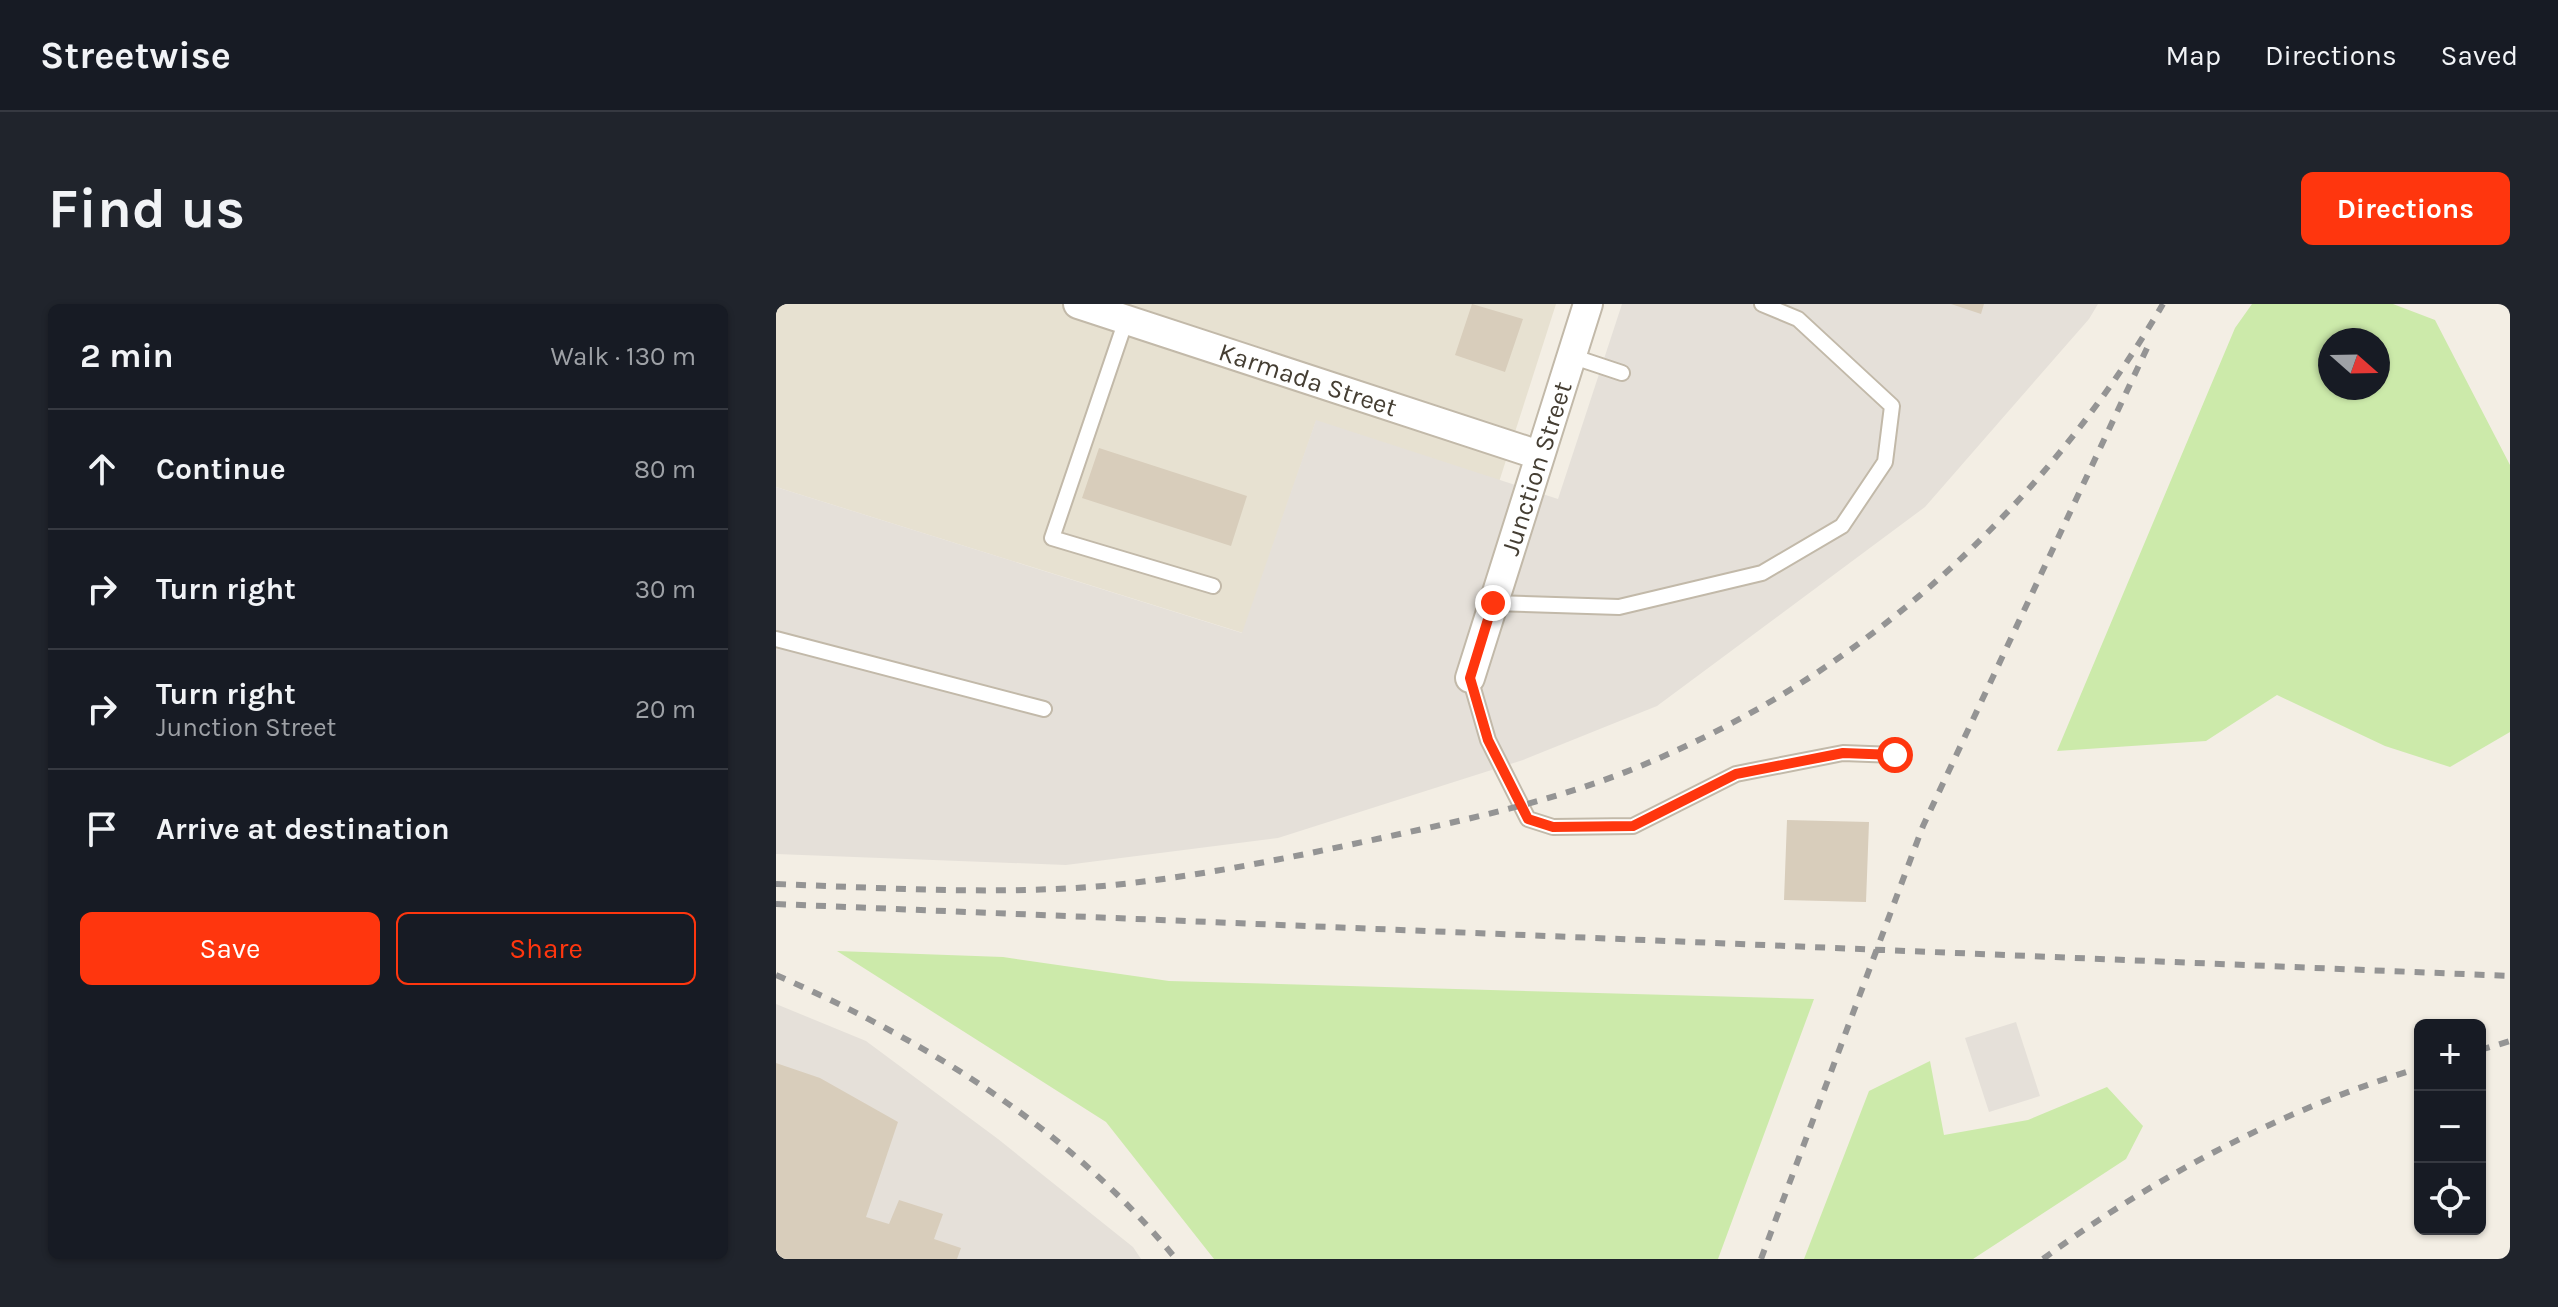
<!DOCTYPE html>
<html lang="en">
<head>
<meta charset="utf-8">
<style>
  :root { --surface:#171b24; --page:#20242c; --text:#f1f3f6; --muted:#9ea1a6; --line:#363941; --accent:#ff360e }
  body { margin:0; font-family:Karla,sans-serif; background:var(--page); color:var(--text) }
  .controls { position:absolute; right:24px; bottom:24px; display:grid; overflow:hidden; border-radius:12px; box-shadow:0 2px 6px #0004 }
  .controls button { width:72px; height:72px; display:grid; place-items:center; padding:0; border:0; border-bottom:2px solid var(--line); background:var(--surface); color:var(--text); font:40px sans-serif }
  .compass { position:absolute; left:1542px; top:24px; width:72px; height:72px; border-radius:50%; background:var(--surface); box-shadow:0 2px 6px #0004; rotate:110deg }
  .stop { position:absolute; width:24px; height:24px; margin:-18px; border:6px solid #ff360e; border-radius:50%; background:#fff }
  .stop.end { background:#ff360e; border-color:#fff; box-shadow:0 2px 8px #0008 }
  .list { margin:0; padding:0; list-style:none }
  h2 { display:flex; justify-content:space-between; align-items:center; height:104px; margin:0; padding:0 32px; font-size:34px }
  h2 small { font-size:26px; font-weight:400; color:var(--muted) }
  .list li { display:grid; grid-template-columns:52px 1fr auto; gap:24px; align-items:center; box-sizing:border-box; height:120px; padding:0 32px; border-top:2px solid var(--line) }
  .list b { display:block; font-size:30px; white-space:nowrap }
  .list p { margin:0; font-size:26px; white-space:nowrap; color:var(--muted) }
  .list em { font-size:26px; font-style:normal; color:var(--muted) }
  .actions { display:flex; gap:16px; padding:24px 32px }
  .actions a { flex:1; padding:18px 0; border:2px solid var(--accent); border-radius:12px; text-align:center; font-size:28px; color:var(--accent) }
  .actions .main { background:var(--accent); color:#fff }
  .icon { flex:none; width:44px; height:44px; fill:none; stroke:currentColor; stroke-width:2; stroke-linecap:round; stroke-linejoin:round }
  .map { position:relative; flex:none; width:1734px; height:955px; overflow:hidden; border-radius:12px }
  header { display:flex; align-items:center; gap:48px; box-sizing:border-box; height:112px; padding:0 40px; background:var(--surface); border-bottom:2px solid var(--line) }
  header strong { font-size:38px }
  nav { display:flex; gap:44px; margin-inline-start:auto; font-size:28px }
  .intro { display:flex; align-items:center; justify-content:space-between; box-sizing:border-box; height:192px; padding:0 48px }
  h1 { margin:0; font-size:56px }
  .button { padding:20px 36px; border-radius:12px; background:var(--accent); color:#fff; font-size:28px; font-weight:700 }
  main { display:flex; gap:48px; padding:0 48px }
  aside { flex:1; background:var(--surface); border-radius:12px; box-shadow:0 2px 6px #0004 }
  .map>svg:first-child { display:block }
  .residential { fill:#e7e1d1 }
  .industrial { fill:#e5e0d9 }
  .green { fill:#cceaaa; fill-rule:evenodd }
  .building { fill:#d8cdbb }
  .lines { fill:none; stroke-linecap:round; stroke-linejoin:round }
  .service-casing { stroke:#c2b9a9; stroke-width:18 }
  .minor-casing { stroke:#c2b9a9; stroke-width:32 }
  .service { stroke:#fff; stroke-width:14 }
  .minor { stroke:#fff; stroke-width:28 }
  .rail { stroke:#949494; stroke-width:6; stroke-dasharray:10 10; stroke-linecap:butt }
  .route { stroke:#ff360e; stroke-width:10 }
  .labels { text-anchor:middle; dominant-baseline:central; stroke-width:6; stroke-linejoin:round; paint-order:stroke }
  .street-label { font-size:26px; fill:#453e33; stroke:#fff }
</style>
</head>
<body>
<header>
<strong>Streetwise</strong>
<nav><a>Map</a><a>Directions</a><a>Saved</a></nav>
</header>
<div class="intro"><h1>Find us</h1><a class="button">Directions</a></div>
<main>
<aside>
<h2>2 min<small>Walk · 130 m</small></h2>
<ul class="list">
<li><svg class="icon" aria-label="ahead" viewBox="0 0 24 24"><path d="M12 20V5M6 11l6-6 6 6"/></svg><div><b>Continue</b></div><em>80 m</em></li>
<li><svg class="icon" aria-label="right" viewBox="0 0 24 24"><path d="M7 20v-9h11M14 6l5 5-5 5"/></svg><div><b>Turn right</b></div><em>30 m</em></li>
<li><svg class="icon" aria-label="right" viewBox="0 0 24 24"><path d="M7 20v-9h11M14 6l5 5-5 5"/></svg><div><b>Turn right</b><p>Junction Street</p></div><em>20 m</em></li>
<li><svg class="icon" aria-label="arrive" viewBox="0 0 24 24"><path d="M6 21V4h12l-3 4 3 4H6"/></svg><div><b>Arrive at destination</b></div></li>
</ul>
<div class="actions"><a class="main">Save</a><a>Share</a></div>
</aside>
<div class="map">
<svg width="1734" height="955" viewBox="0 0 1734 955">
  <rect width="100%" height="100%" fill="#f3eee4"/>
  <path class="residential" d="M 0,0 L 780,0 L 723,178 L 540,117 L 467,329 L 0,183 Z"/>
  <path class="industrial" d="M 846,0 L 1322,0 L 1313,15 L 1149,203 L 881,402 L 747,456 L 502,534 L 290,561 L 0,550 L 0,183 L 466,329 L 540,116 L 782,195 Z
    M 0,700 L 90,737 L 222,835 L 357,943 L 365,955 L 0,955 Z
    M 1240,718 L 1264,792 L 1213,808 L 1189,734 Z"/>
  <path class="green" d="M 1476,0 L 1617,0 L 1659,16 L 1734,161 L 1734,428 L 1674,463 L 1609,442 L 1501,391 L 1430,437 L 1281,447 L 1459,24 ZM 1554,36 L 1602,36 L 1602,84 L 1554,84 Z
    M 61,647 L 227,653 L 393,677 L 1038,695 L 942,955 L 438,955 L 330,818 Z
    M 1154,757 L 1168,831 L 1252,816 L 1331,783 L 1367,822 L 1350,855 L 1197,955 L 1028,955 L 1093,787 Z"/>
  <path class="building" d="M 696,0 L 747,15 L 729,68 L 679,51 Z
    M 1175,0 L 1208,0 L 1205,10 Z
    M 323,144 L 471,192 L 455,242 L 306,194 Z
    M 1011,516 L 1093,518 L 1090,598 L 1008,596 Z
    M 0,759 L 44,774 L 122,818 L 90,913 L 113,920 L 123,896 L 167,910 L 158,935 L 185,944 L 181,955 L 0,955 Z"/>
  <g class="lines">
    <g class="service-casing">
      <path id="service" d="M 350,16 L 276,234 L 437,282
        M 795,52 L 846,69
        M 717,299 L 843,303 L 986,269 L 1066,222 L 1109,158 L 1116,102 L 1022,15 L 986,0
        M 0,335 L 268,405
        M 694,374 L 712,436 L 752,515 L 777,523 L 857,522 L 960,470 L 1067,449 L 1119,451"/>
    </g>
    <g class="minor-casing">
      <g id="minor">
        <path id="s1" d="M 302,0 L 763,151"/>
        <path id="s2" d="M 694,374 L 812,0"/>
      </g>
    </g>
    <use href="#service" class="service"/>
    <use href="#minor" class="minor"/>
    <path class="rail" d="M 0,580 C 109,584 218,591 327,582 C 423,573 517,553 610,533 C 693,515 778,497 857,465 C 1082,375 1265,208 1387,0
      M 0,600 L 1734,672
      M 0,671 C 151,737 295,826 400,955
      M 1704,746 L 1734,737
      M 985,955 L 1147,522 L 1372,42
      M 1267,955 C 1378,873 1511,803 1644,764"/>
  </g>
  <g class="lines">
    <path class="route" d="M 717,299 L 694,374 L 712,436 L 752,515 L 777,523 L 857,522 L 960,470 L 1067,449 L 1119,451"/>
  </g>
  <g class="labels">
    <g class="street-label">
      <text stroke="none"><textPath href="#s1" startOffset="242">Karmada Street</textPath></text>
      <text stroke="none"><textPath href="#s2" startOffset="220">Junction Street</textPath></text>
    </g>
  </g>
</svg>
<div class="controls">
<button>+</button>
<button>−</button>
<button><svg class="icon" aria-label="locate" viewBox="0 0 24 24"><circle cx="12" cy="12" r="6"/><path d="M12 2v4M12 18v4M2 12h4M18 12h4"/></svg></button>
</div>
<svg class="compass" viewBox="-18 -18 36 36"><path d="M0-13l5 13h-10z" fill="#e53935"/><path d="M0 13l5-13h-10z" fill="#9ea1a6"/></svg>
<div class="stop" style="left:1119px;top:451px"></div>
<div class="stop end" style="left:717px;top:299px"></div>
</div>
</main>
</body>
</html>
